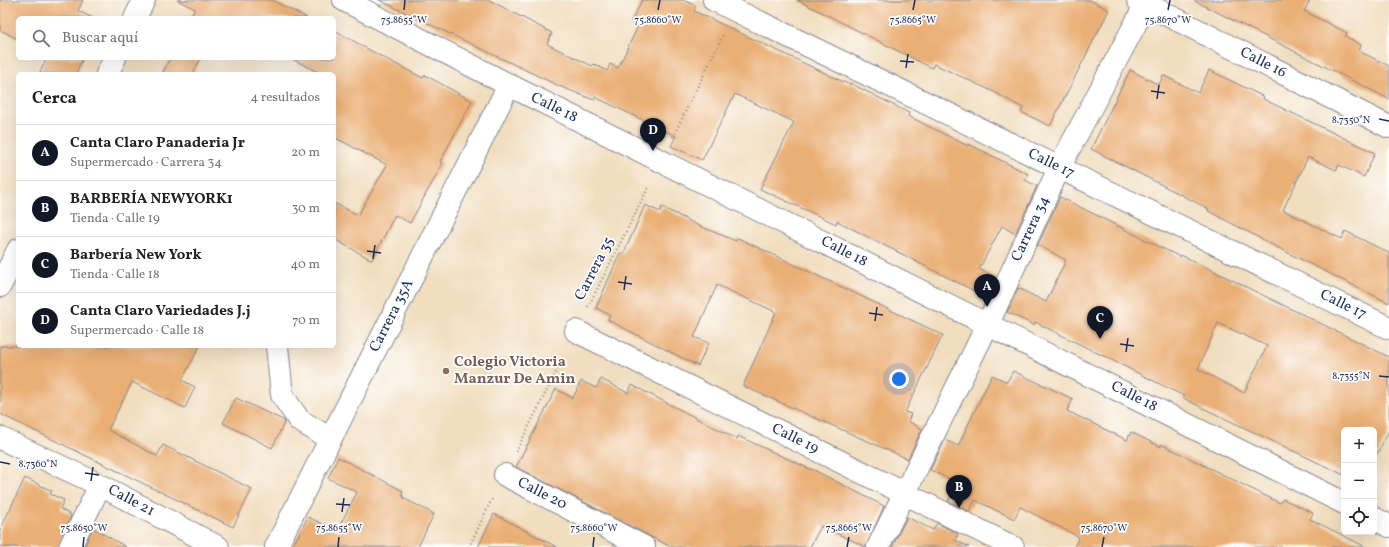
<!DOCTYPE html>
<html lang="es">
<head>
<meta charset="utf-8">
<style>
  :root { --surface:#fff; --page:#f2f2f2; --text:#222; --muted:#767676; --line:#e0e0e0; --accent:#111827 }
  body { margin:0; font-family:Vollkorn,serif; background:var(--page); color:var(--text) }
  .controls { position:absolute; right:12px; bottom:12px; display:grid; overflow:hidden; border-radius:6px; box-shadow:0 4px 16px #0002 }
  .controls button { width:36px; height:36px; display:grid; place-items:center; padding:0; border:0; border-bottom:1px solid var(--line); background:var(--surface); color:var(--text); font:20px sans-serif }
  .you { position:absolute; left:899px; top:379px; width:14px; height:14px; margin:-10px; border:3px solid #fff; border-radius:50%; background:#1a73e8; box-shadow:0 0 0 6px #1a73e833 }
  .badge { display:grid; place-items:center; width:26px; height:26px; border-radius:50%; background:var(--accent); color:#fff; font-size:13px; font-weight:700 }
  .pin { position:absolute; translate:-50% -33px; filter:drop-shadow(0 1px 2px #0008) }
  .pin::after { content:''; position:absolute; top:21px; width:14px; height:12px; background:inherit; clip-path:polygon(0 0,100% 0,50% 100%) }
  .list { margin:0; padding:0; list-style:none }
  h2 { display:flex; justify-content:space-between; align-items:center; height:52px; margin:0; padding:0 16px; font-size:17px }
  h2 small { font-size:13px; font-weight:400; color:var(--muted) }
  .list li { display:grid; grid-template-columns:26px 1fr auto; gap:12px; align-items:center; box-sizing:border-box; height:56px; padding:0 16px; border-top:1px solid var(--line) }
  .list b { display:block; font-size:15px; white-space:nowrap }
  .list p { margin:0; font-size:13px; white-space:nowrap; color:var(--muted) }
  .list em { font-size:13px; font-style:normal; color:var(--muted) }
  .icon { flex:none; width:22px; height:22px; fill:none; stroke:currentColor; stroke-width:2; stroke-linecap:round; stroke-linejoin:round }
  .map { position:relative; flex:none; width:1389px; height:547px; overflow:hidden }
  .search { position:absolute; background:var(--surface); box-shadow:0 4px 16px #0002; left:16px; top:16px; width:320px; height:44px; display:flex; align-items:center; gap:10px; box-sizing:border-box; padding:0 14px; border-radius:6px; color:var(--muted); font-size:15px }
  .panel { position:absolute; background:var(--surface); box-shadow:0 4px 16px #0002; left:16px; top:72px; width:320px; height:276px; border-radius:6px }
  .map>svg:first-child { display:block }
  .building { fill:#eaaf75; fill-rule:evenodd }
  .lines { fill:none; stroke-linecap:round; stroke-linejoin:round }
  .minor-casing { stroke:#86868e; stroke-width:24 }
  .path { stroke:#86868e; stroke-width:2.5; stroke-dasharray:1 3; stroke-linecap:butt }
  .minor { stroke:#fff; stroke-width:22 }
  .ticks { fill:none; stroke:#1b2f5e; stroke-width:1.5 }
  .education-dot { fill:#8d6e63; stroke:#fff; stroke-width:1.5 }
  .labels { text-anchor:middle; dominant-baseline:central; stroke-width:3.5; stroke-linejoin:round; paint-order:stroke }
  .street-label { font-size:15px; fill:#1b2f5e; stroke:#fff }
  .education-label { font-size:15px; font-weight:bold; fill:#785e54; stroke:#fff; text-anchor:start }
  .ticks-label { font-size:10px; text-anchor:middle; fill:#1b2f5e; stroke:#fff; stroke-width:3.5; stroke-linejoin:round; paint-order:stroke }
</style>
</head>
<body>
<div class="map">
<svg width="1389" height="547" viewBox="0 0 1389 547">
  <rect width="100%" height="100%" fill="#fff"/>
  <filter id="ink" filterUnits="userSpaceOnUse"><feTurbulence type="fractalNoise" baseFrequency=".025" numOctaves="2"/><feDisplacementMap in="SourceGraphic" scale="8" xChannelSelector="R" yChannelSelector="G"/><feConvolveMatrix kernelMatrix="1 2 1 2 8 2 1 2 1" color-interpolation-filters="sRGB"/></filter>
  <filter id="wash" filterUnits="userSpaceOnUse"><feTurbulence type="fractalNoise" baseFrequency=".012" numOctaves="4" result="noise"/><feDisplacementMap in="SourceGraphic" scale="16" xChannelSelector="R" yChannelSelector="G"/><feGaussianBlur stdDeviation="0.9" result="paint"/><feColorMatrix in="noise" values="0 0 0 0 0 0 0 0 0 0 0 0 0 0 0 0 0 1.4 0 .05"/><feComposite in="paint" operator="in"/></filter>
  <g filter="url(#wash)">
    <rect width="100%" height="100%" fill="#f1debf"/>
    <g id="blocks">
      <path class="building" d="M 0,0 L 83,0 L 78,11 L 93,18 L 18,18 L 18,39 L 0,30 Z
        M 177,0 L 272,0 L 307,18 L 190,18 L 195,9 Z
        M 379,0 L 489,0 L 552,33 L 547,44 L 592,66 L 594,64 L 607,71 L 610,64 L 618,68 L 638,26 L 631,22 L 642,0 L 683,0 L 696,6 L 694,11 L 850,85 L 850,83 L 909,113 L 908,116 L 968,146 L 969,144 L 1028,174 L 1025,180 L 1037,186 L 1015,234 L 1002,226 L 979,269 L 996,277 L 986,297 L 837,221 L 836,224 L 760,189 L 794,122 L 735,94 L 702,160 L 671,146 L 676,136 L 595,97 L 594,100 L 559,86 Z
        M 797,0 L 1090,0 L 1109,10 L 1050,126 L 1021,112 L 1023,108 L 994,92 L 934,64 L 932,68 Z
        M 1193,0 L 1310,0 L 1304,11 L 1347,33 L 1345,36 L 1361,45 L 1359,51 L 1389,66 L 1389,99 Z
        M 334,30 L 384,58 L 423,78 L 425,75 L 472,101 L 440,162 L 443,163 L 410,223 L 395,215 L 372,260 L 334,239 L 334,203 L 358,215 L 387,165 L 334,137 L 334,74 L 322,74 L 290,58 L 334,58 Z
        M 47,58 L 83,58 L 76,74 L 39,74 Z
        M 170,58 L 201,58 L 193,74 L 162,74 Z
        M 1130,70 L 1159,85 L 1163,75 L 1198,93 L 1209,70 L 1264,97 L 1263,99 L 1375,153 L 1364,177 L 1339,165 L 1336,170 L 1308,157 L 1283,210 L 1342,239 L 1345,231 L 1389,253 L 1389,303 L 1296,257 L 1208,211 L 1209,209 L 1091,149 Z
        M 1060,197 L 1180,257 L 1181,255 L 1389,357 L 1389,431 L 1374,460 L 1374,430 L 1344,430 L 1344,475 L 1207,410 L 1183,398 L 1184,396 L 1035,322 L 1034,325 L 1007,312 L 1018,288 L 1046,302 L 1066,260 L 1038,245 ZM 1218,323 L 1267,346 L 1244,393 L 1198,369 Z
        M 645,205 L 660,212 L 662,207 L 699,226 L 736,241 L 738,238 L 943,335 L 905,412 L 911,414 L 908,421 L 922,429 L 908,459 L 743,386 L 776,312 L 717,285 L 694,337 L 709,343 L 698,366 L 608,320 L 610,315 L 596,308 L 620,253 L 623,255 Z
        M 0,346 L 200,346 L 182,380 L 195,387 L 185,408 L 132,382 L 108,430 L 157,456 L 163,445 L 252,489 L 233,527 L 0,414 Z
        M 1013,371 L 1073,399 L 1067,411 L 1127,440 L 1131,432 L 1161,447 L 1161,444 L 1280,503 L 1283,499 L 1313,513 L 1310,519 L 1366,547 L 1074,547 L 1079,537 L 1020,507 L 1014,519 L 975,500 L 969,511 L 948,501 L 958,483 L 930,470 L 945,440 L 958,446 L 992,375 L 1007,382 Z
        M 601,379 L 628,393 L 632,385 L 737,439 L 738,436 L 812,470 L 812,469 L 884,506 L 866,547 L 821,526 L 810,547 L 671,547 L 516,467 L 556,389 L 573,398 L 581,381 L 596,388 Z
        M 236,398 L 285,421 L 272,448 L 223,423 Z
        M 338,457 L 403,491 L 402,495 L 405,499 L 434,514 L 418,547 L 292,547 L 308,517 L 337,531 L 357,492 L 328,478 Z
        M 25,478 L 52,491 L 50,494 L 64,500 L 60,509 L 71,515 L 58,547 L 0,547 L 0,530 Z
        M 494,514 L 557,547 L 478,547 Z
        M 907,517 L 933,530 L 937,523 L 958,534 L 955,540 L 969,547 L 892,547 Z
        M 93,528 L 126,547 L 84,547 Z"/>
    </g>
  </g>
  <g filter="url(#ink)">
    <use href="#blocks" fill-opacity="0" stroke="#86868e" stroke-width="1"/>
    <g class="lines">
      <g class="minor-casing">
        <path id="minor" d="M 344,0 L 509,85 L 1344,503
          M 714,0 L 1389,328
          M 1138,0 L 1389,127
          M 135,18 L 144,0
          M 107,74 L 115,58
          M 0,286 L 18,250
          M 576,331 L 1013,547
          M 277,346 L 282,395 L 299,420 L 330,439
          M 0,438 L 100,485 L 218,547
          M 505,475 L 644,547
          M 1374,518 L 1389,526
          M 70,547 L 100,485
          M 276,547 L 509,85
          M 878,547 L 988,324 L 1059,168 L 1148,0"/>
      </g>
      <path class="path" d="M 673,137 L 723,35
        M 588,307 L 649,186
        M 516,452 L 564,356
        M 469,547 L 492,499"/>
      <use href="#minor" class="minor"/>
    </g>
  </g>
  <path class="ticks" d="M 404,10 L 405,0M 658,10 L 660,0M 913,10 L 915,0M 1168,10 L 1170,0M 900,61 L 914,62M 906,68 L 908,54M 1151,91 L 1165,93M 1157,99 L 1159,85M 1379,119 L 1389,121M 367,251 L 381,253M 373,259 L 375,245M 618,282 L 632,284M 624,290 L 626,276M 869,313 L 883,315M 875,321 L 877,307M 1120,344 L 1134,346M 1126,352 L 1128,338M 1379,376 L 1389,377M 0,462 L 10,464M 85,473 L 99,475M 91,481 L 93,467M 336,504 L 350,505M 342,512 L 344,498M 83,547 L 84,537M 338,547 L 339,537M 593,547 L 594,537M 847,547 L 849,537M 1102,547 L 1104,537"/>
  <circle class="education-dot" cx="446" cy="371" r="4"/>
  <g class="labels">
    <g class="street-label">
      <text transform="translate(1263 63) rotate(27)">Calle 16</text>
      <text transform="translate(554 108) rotate(26)">Calle 18</text>
      <text transform="translate(1051 164) rotate(26)">Calle 17</text>
      <text transform="translate(1031 229) rotate(-65)">Carrera 34</text>
      <text transform="translate(844 252) rotate(27)">Calle 18</text>
      <text transform="translate(595 269) rotate(-63)">Carrera 35</text>
      <text transform="translate(1343 305) rotate(26)">Calle 17</text>
      <text transform="translate(392 316) rotate(-63)">Carrera 35A</text>
      <text transform="translate(1134 397) rotate(27)">Calle 18</text>
      <text transform="translate(795 439) rotate(26)">Calle 19</text>
      <text transform="translate(542 494) rotate(27)">Calle 20</text>
      <text transform="translate(131 501) rotate(28)">Calle 21</text>
    </g>
    <g class="education-label">
      <text x="454" y="362">Colegio Victoria<tspan x="454" dy="17">Manzur De Amin</tspan></text>
    </g>
  </g>
  <g class="ticks-label">
    <text x="404" y="23">75.8655°W</text>
    <text x="658" y="23">75.8660°W</text>
    <text x="913" y="23">75.8665°W</text>
    <text x="1168" y="23">75.8670°W</text>
    <text x="1351" y="123">8.7350°N</text>
    <text x="1351" y="379">8.7355°N</text>
    <text x="38" y="467">8.7360°N</text>
    <text x="84" y="531">75.8650°W</text>
    <text x="339" y="531">75.8655°W</text>
    <text x="594" y="531">75.8660°W</text>
    <text x="849" y="531">75.8665°W</text>
    <text x="1104" y="531">75.8670°W</text>
  </g>
</svg>
<div class="controls">
<button>+</button>
<button>−</button>
<button><svg class="icon" aria-label="locate" viewBox="0 0 24 24"><circle cx="12" cy="12" r="6"/><path d="M12 2v4M12 18v4M2 12h4M18 12h4"/></svg></button>
</div>
<div class="you"></div>
<div class="pin badge" style="left:987px;top:307px">A</div>
<div class="pin badge" style="left:959px;top:508px">B</div>
<div class="pin badge" style="left:1100px;top:339px">C</div>
<div class="pin badge" style="left:653px;top:151px">D</div>
<div class="search"><svg class="icon" aria-label="search" viewBox="0 0 24 24"><circle cx="10" cy="10" r="6"/><path d="M15 15l6 6"/></svg>Buscar aquí</div>
<section class="panel">
<h2>Cerca<small>4 resultados</small></h2>
<ul class="list">
<li><span class="badge">A</span><div><b>Canta Claro Panaderia Jr</b><p>Supermercado · Carrera 34</p></div><em>20 m</em></li>
<li><span class="badge">B</span><div><b>BARBERÍA NEWYORK1</b><p>Tienda · Calle 19</p></div><em>30 m</em></li>
<li><span class="badge">C</span><div><b>Barbería New York</b><p>Tienda · Calle 18</p></div><em>40 m</em></li>
<li><span class="badge">D</span><div><b>Canta Claro Variedades J.j</b><p>Supermercado · Calle 18</p></div><em>70 m</em></li>
</ul>
</section>
</div>
</body>
</html>
